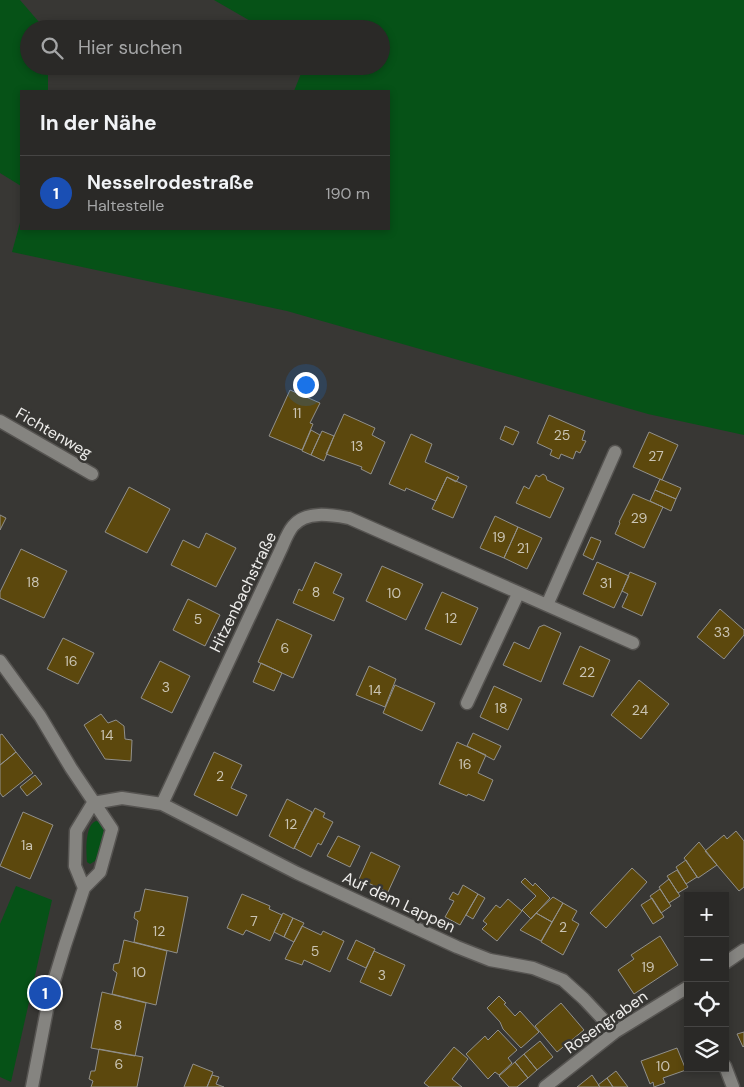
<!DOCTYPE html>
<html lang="de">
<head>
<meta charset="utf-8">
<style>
  :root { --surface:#2a2927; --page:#363533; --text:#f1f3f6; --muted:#a5a6a7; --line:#464544; --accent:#ea580c }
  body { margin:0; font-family:"DM Sans",sans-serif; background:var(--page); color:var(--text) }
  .controls { position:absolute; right:15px; bottom:15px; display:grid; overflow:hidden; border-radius:0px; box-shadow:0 2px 8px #0003 }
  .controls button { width:45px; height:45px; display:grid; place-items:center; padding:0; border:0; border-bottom:1px solid var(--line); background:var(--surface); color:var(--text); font:25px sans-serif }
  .you { position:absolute; left:305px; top:384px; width:18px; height:18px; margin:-12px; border:4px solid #fff; border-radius:50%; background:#1a73e8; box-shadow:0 0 0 8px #1a73e833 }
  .badge { display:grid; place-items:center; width:32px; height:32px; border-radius:50%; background:var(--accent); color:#fff; font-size:16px; font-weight:700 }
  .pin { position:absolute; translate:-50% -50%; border:2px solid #fff; box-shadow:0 1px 5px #0006 }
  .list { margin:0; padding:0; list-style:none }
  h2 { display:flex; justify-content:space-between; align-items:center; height:65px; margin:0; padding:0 20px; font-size:21px }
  h2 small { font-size:16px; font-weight:400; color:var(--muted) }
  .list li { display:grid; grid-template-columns:32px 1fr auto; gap:15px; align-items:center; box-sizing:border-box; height:75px; padding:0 20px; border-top:1px solid var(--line) }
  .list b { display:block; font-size:19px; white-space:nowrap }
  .list p { margin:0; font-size:16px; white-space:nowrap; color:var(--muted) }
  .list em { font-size:16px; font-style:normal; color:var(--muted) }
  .icon { flex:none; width:28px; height:28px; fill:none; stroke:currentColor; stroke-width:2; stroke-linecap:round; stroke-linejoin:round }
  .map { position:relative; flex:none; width:744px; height:1087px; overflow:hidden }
  .search { position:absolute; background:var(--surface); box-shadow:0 2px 8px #0003; left:20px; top:20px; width:370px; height:55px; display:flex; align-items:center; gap:12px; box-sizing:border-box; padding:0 18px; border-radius:28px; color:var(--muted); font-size:19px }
  .panel { position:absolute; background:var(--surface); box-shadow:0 2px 8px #0003; left:20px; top:90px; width:370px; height:140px; border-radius:0px }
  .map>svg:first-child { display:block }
  .green { fill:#065217 }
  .building { fill:#5c480d; stroke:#91908c }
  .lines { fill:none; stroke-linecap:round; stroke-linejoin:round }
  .minor-casing { stroke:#565451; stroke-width:15 }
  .minor { stroke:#858480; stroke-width:12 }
  .labels { text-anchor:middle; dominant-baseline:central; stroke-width:5; stroke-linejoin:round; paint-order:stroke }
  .number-label { font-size:14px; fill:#cac4b4 }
  .street-label { font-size:16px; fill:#eeedeb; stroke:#383734 }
</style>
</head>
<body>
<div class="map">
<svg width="744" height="1087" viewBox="0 0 744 1087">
  <rect width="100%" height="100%" fill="#383734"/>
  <path class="green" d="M 0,0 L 20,0 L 45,29 L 29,29 L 29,66 L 48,66 L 48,91 L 21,91 L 21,186 L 0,173 Z
    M 214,0 L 744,0 L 744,435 L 648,414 L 287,311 L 12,252 L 21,219 L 21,229 L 389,229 L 389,91 L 294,91 L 304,66 L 381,66 L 381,29 L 264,29 Z
    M 96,821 L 100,822 L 104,825 C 104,837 100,851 95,861 L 90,864 L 87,862 C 86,851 85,825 96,821 Z
    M 16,886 L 52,900 L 11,1082 L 0,1077 L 0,924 Z"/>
  <path class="building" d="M 290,390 L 320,403 L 310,423 L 313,424 L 302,450 L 269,436 Z
    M 344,414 L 375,428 L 372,435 L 385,442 L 371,474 L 361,469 L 362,467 L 326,454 Z
    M 549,415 L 585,431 L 582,440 L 586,441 L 580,453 L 576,451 L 573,459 L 561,454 L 559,459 L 550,455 L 552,450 L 537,443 Z
    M 505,426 L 519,432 L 513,445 L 500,439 Z
    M 311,430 L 320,435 L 311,455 L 302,451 Z
    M 322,431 L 334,436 L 324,461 L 311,455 Z
    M 649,432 L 678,445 L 662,480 L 633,467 Z
    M 411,434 L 432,444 L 425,462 L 459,477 L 456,482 L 447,477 L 436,501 L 406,488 L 405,491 L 389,484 Z
    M 543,474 L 546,476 L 547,480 L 564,488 L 550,518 L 516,503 L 524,486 L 529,489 L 536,475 L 539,477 Z
    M 447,477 L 467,486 L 453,518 L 432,509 Z
    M 660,479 L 681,488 L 676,499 L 655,490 Z
    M 129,487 L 170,509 L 147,553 L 105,532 Z
    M 655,490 L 676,499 L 671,511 L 650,501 Z
    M 633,494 L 663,507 L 644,548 L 615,534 L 620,523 L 619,522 Z
    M 0,515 L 6,518 L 0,530 Z
    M 495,516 L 518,527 L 504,558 L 480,548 Z
    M 518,527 L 542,538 L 527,569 L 504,558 Z
    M 206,533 L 236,548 L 216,587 L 171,565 L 183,540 L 199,548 Z
    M 591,537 L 601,541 L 593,560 L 583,555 Z
    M 21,549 L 67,571 L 44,618 L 0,598 L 0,592 Z
    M 315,562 L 342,574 L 333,593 L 344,598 L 334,621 L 293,603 L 299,589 L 302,591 Z
    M 597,562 L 629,576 L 614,608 L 583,594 Z
    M 382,566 L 423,584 L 406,620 L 366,601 Z
    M 630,572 L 656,583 L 642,616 L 622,607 L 628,594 L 622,591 Z
    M 442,592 L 478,608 L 461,645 L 425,629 Z
    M 188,599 L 220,615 L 205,646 L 173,630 Z
    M 720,609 L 744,630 L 744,635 L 724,659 L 697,637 Z
    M 277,619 L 312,635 L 293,678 L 258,662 Z
    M 544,625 L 561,633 L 541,682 L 503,665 L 514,642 L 529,649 L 539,627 Z
    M 63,638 L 94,653 L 78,684 L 47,669 Z
    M 580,646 L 610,660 L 593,697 L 563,684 Z
    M 160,661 L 190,676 L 172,713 L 141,698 Z
    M 261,663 L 282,673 L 274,691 L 253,682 Z
    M 369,666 L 396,679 L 385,707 L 356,695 Z
    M 639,680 L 669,704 L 641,739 L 611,715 Z
    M 395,685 L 435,703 L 422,731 L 383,713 Z
    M 494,686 L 522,699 L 508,730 L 480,717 Z
    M 101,714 L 108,723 L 116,720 L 124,726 L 125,739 L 132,740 L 131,761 L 105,759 L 84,725 Z
    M 473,733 L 501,746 L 494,760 L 467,746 Z
    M 2,734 L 16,752 L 0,765 L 0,735 Z
    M 457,742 L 486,755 L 478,773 L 493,780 L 484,801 L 468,794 L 467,796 L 439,784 Z
    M 16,752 L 33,773 L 3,797 L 0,793 L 0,765 Z
    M 214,752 L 242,765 L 231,788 L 247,795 L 237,816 L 194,795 Z
    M 35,775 L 42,784 L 27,796 L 20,787 Z
    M 287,799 L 312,812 L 294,849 L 269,836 Z
    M 315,808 L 325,813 L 323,817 L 333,822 L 321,845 L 318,843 L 311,857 L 294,848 Z
    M 23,812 L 53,825 L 30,879 L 0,866 Z
    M 736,831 L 744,841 L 744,887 L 739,891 L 705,851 L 724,835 L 727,839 Z
    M 338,836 L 360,846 L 350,867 L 327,856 Z
    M 699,842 L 717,865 L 698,878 L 684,858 Z
    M 371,852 L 400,866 L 388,892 L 359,879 Z
    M 686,860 L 697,877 L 686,884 L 676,867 Z
    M 632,868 L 647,882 L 606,928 L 590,913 Z
    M 677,870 L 688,887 L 678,893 L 667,876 Z
    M 525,878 L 533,886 L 535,883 L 550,898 L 531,919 L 522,910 L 536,896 L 521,882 Z
    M 669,879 L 680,896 L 669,903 L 659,887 Z
    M 463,885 L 478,894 L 460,925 L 445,917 L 454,901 L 449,899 L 453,892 L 458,895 Z
    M 145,889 L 188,897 L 177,953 L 134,942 L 138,921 L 134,918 L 135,912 L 140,911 Z
    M 660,889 L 671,906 L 661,913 L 650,896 Z
    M 242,894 L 270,906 L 269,909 L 282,915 L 270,941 L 246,930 L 243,935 L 227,928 Z
    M 478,894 L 485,898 L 473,919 L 466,915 Z
    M 553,897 L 563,903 L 552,922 L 536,913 Z
    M 652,898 L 664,917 L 653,924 L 641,905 Z
    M 508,899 L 522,911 L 497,941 L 482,929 L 487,924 L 483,921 L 496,905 L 500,908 Z
    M 563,903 L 577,911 L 572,920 L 579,924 L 563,955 L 541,942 Z
    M 283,913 L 293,918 L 284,937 L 274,932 Z
    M 536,913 L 552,922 L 541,941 L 520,930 Z
    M 293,918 L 304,923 L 294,942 L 284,937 Z
    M 302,926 L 321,935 L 323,931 L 344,941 L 330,972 L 304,960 L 302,965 L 285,959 Z
    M 660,936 L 678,965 L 634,994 L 618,970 L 634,959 L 631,955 Z
    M 124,940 L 167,951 L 156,1005 L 112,994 L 117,973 L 113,970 L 114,964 L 119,963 Z
    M 356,940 L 375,949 L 366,968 L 347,959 Z
    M 374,951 L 405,965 L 391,996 L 360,982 Z
    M 102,992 L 146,1003 L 135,1056 L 91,1048 Z
    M 499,996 L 506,1003 L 504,1004 L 515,1016 L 520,1011 L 539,1032 L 521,1048 L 503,1029 L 500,1022 L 487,1008 Z
    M 561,1003 L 584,1030 L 557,1052 L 535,1026 Z
    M 498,1030 L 517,1050 L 508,1058 L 512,1063 L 499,1075 L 495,1072 L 488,1079 L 466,1054 L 485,1036 L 488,1040 Z
    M 744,1032 L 744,1046 L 743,1047 L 737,1034 Z
    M 540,1041 L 553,1057 L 537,1070 L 524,1054 Z
    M 454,1047 L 468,1059 L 452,1079 L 462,1087 L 429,1087 L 424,1083 Z
    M 677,1048 L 686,1070 L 663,1078 L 665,1083 L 654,1087 L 653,1082 L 650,1084 L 641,1061 Z
    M 99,1049 L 143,1057 L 137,1087 L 91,1087 L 93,1081 L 89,1079 L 91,1071 L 95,1071 Z
    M 524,1054 L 537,1070 L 528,1078 L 515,1062 Z
    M 515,1062 L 528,1078 L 517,1087 L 509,1087 L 499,1076 Z
    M 193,1064 L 213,1072 L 207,1087 L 184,1087 Z
    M 616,1071 L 628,1087 L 613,1087 L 607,1078 Z
    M 212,1075 L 219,1077 L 216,1084 L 224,1087 L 207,1087 Z
    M 592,1075 L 600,1087 L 577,1087 Z
    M 607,1078 L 613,1087 L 600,1087 L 598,1085 Z"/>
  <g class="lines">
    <g class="minor-casing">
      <path id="minor" d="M 0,421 L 92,474
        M 547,605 L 615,452
        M 0,661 L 40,716 L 71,768 L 112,829 L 100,872 L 84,888 L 65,945 L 50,994 L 32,1087
        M 467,703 L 518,594
        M 93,803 L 122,798 L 162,804 L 282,547 C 285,540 288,532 293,526 C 306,510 332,515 349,518 L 633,643
        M 162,804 L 297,873 L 457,947 L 490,960 L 533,968 L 563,980 L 584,999 L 615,1032
        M 84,888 L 75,866 L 76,831 L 93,803
        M 725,963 L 744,950
        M 725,1066 L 733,1087
        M 545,1087 L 615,1032 L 688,987"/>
    </g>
    <use href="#minor" class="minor"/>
  </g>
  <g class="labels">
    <g class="number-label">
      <text x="297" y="413">11</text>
      <text x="562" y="435">25</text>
      <text x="357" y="446">13</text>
      <text x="656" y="456">27</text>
      <text x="639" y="518">29</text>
      <text x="499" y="537">19</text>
      <text x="523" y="548">21</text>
      <text x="33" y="582">18</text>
      <text x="606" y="583">31</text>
      <text x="316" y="592">8</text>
      <text x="394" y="593">10</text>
      <text x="451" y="618">12</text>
      <text x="198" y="619">5</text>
      <text x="722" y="632">33</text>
      <text x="285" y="648">6</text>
      <text x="71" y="661">16</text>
      <text x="587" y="672">22</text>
      <text x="166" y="687">3</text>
      <text x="375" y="690">14</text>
      <text x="501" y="708">18</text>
      <text x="640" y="710">24</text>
      <text x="107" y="735">14</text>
      <text x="465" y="764">16</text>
      <text x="220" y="776">2</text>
      <text x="291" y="824">12</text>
      <text x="27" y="845">1a</text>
      <text x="254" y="921">7</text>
      <text x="563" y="927">2</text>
      <text x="159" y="931">12</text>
      <text x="315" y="951">5</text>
      <text x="648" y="967">19</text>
      <text x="139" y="972">10</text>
      <text x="382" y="975">3</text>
      <text x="118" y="1025">8</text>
      <text x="119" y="1064">6</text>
      <text x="663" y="1066">10</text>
    </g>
    <g class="street-label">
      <text transform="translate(54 433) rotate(30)">Fichtenweg</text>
      <text transform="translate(243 592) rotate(-64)">Hitzenbachstraße</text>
      <text transform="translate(399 902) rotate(25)">Auf dem Lappen</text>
      <text transform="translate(606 1022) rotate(-35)">Rosengraben</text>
    </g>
  </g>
</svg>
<div class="controls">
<button>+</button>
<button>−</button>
<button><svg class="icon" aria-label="locate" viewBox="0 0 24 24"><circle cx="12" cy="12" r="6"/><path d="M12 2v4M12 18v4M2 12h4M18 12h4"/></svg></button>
<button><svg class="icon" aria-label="layers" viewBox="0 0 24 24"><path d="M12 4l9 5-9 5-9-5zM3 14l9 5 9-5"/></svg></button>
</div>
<div class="you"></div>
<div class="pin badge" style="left:45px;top:993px;background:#1a4fb4">1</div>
<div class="search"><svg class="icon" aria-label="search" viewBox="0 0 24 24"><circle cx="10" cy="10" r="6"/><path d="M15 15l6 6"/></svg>Hier suchen</div>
<section class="panel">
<h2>In der Nähe<small></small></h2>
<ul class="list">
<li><span class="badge" style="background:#1a4fb4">1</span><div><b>Nesselrodestraße</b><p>Haltestelle</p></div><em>190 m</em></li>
</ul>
</section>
</div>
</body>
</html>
